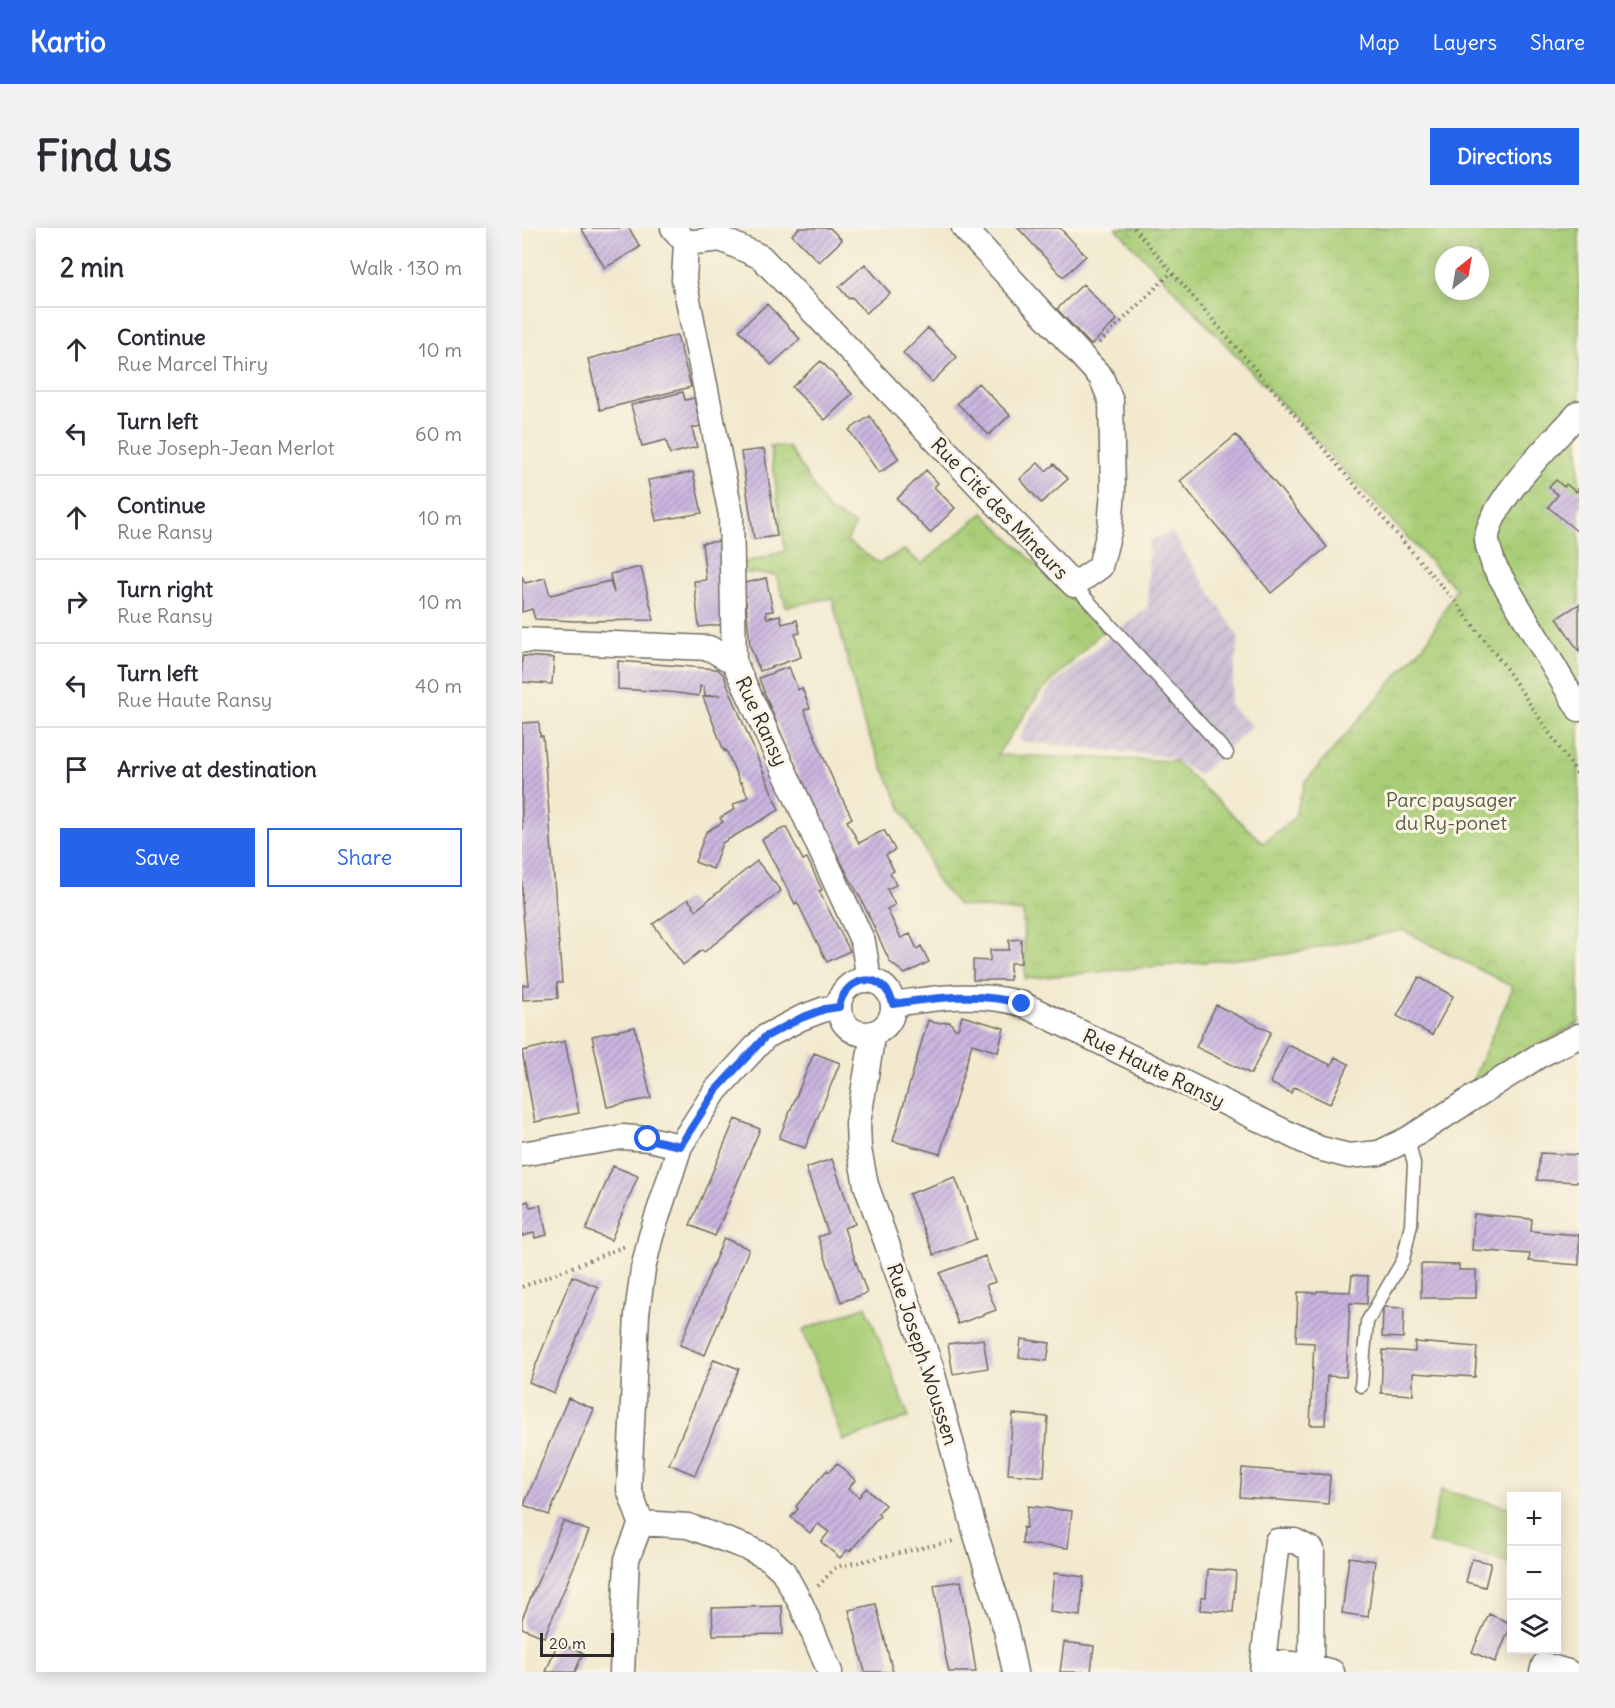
<!DOCTYPE html>
<html lang="en">
<head>
<meta charset="utf-8">
<style>
  :root { --surface:#fff; --page:#f2f2f3; --text:#2b2b33; --muted:#7c7c81; --line:#e1e1e2; --accent:#2563eb }
  body { margin:0; font-family:Delius,sans-serif; background:var(--page); color:var(--text) }
  .controls { position:absolute; right:18px; bottom:18px; display:grid; overflow:hidden; border-radius:0px; box-shadow:0 3px 15px #0003 }
  .controls button { width:54px; height:54px; display:grid; place-items:center; padding:0; border:0; border-bottom:2px solid var(--line); background:var(--surface); color:var(--text); font:30px sans-serif }
  .compass { position:absolute; left:913px; top:18px; width:54px; height:54px; border-radius:50%; background:var(--surface); box-shadow:0 3px 15px #0003; rotate:31deg }
  .scale { position:absolute; left:18px; bottom:15px; width:74px; box-sizing:border-box; padding-left:6px; border:3px solid #2b2b2b; border-top:0; font-size:16px; line-height:21px; white-space:nowrap; color:#2b2b2b; -webkit-text-stroke:4px #fcf5e5; paint-order:stroke }
  .stop { position:absolute; width:18px; height:18px; margin:-14px; border:4px solid #2563eb; border-radius:50%; background:#fff }
  .stop.end { background:#2563eb; border-color:#fff; box-shadow:0 2px 6px #0008 }
  .list { margin:0; padding:0; list-style:none }
  h2 { display:flex; justify-content:space-between; align-items:center; height:78px; margin:0; padding:0 24px; font-size:26px }
  h2 small { font-size:20px; font-weight:400; color:var(--muted) }
  .list li { display:grid; grid-template-columns:39px 1fr auto; gap:18px; align-items:center; box-sizing:border-box; height:84px; padding:0 24px; border-top:2px solid var(--line) }
  .list b { display:block; font-size:22px; white-space:nowrap }
  .list p { margin:0; font-size:20px; white-space:nowrap; color:var(--muted) }
  .list em { font-size:20px; font-style:normal; color:var(--muted) }
  .actions { display:flex; gap:12px; padding:18px 24px }
  .actions a { flex:1; padding:14px 0; border:2px solid var(--accent); border-radius:0px; text-align:center; font-size:21px; color:var(--accent) }
  .actions .main { background:var(--accent); color:#fff }
  .icon { flex:none; width:33px; height:33px; fill:none; stroke:currentColor; stroke-width:2; stroke-linecap:round; stroke-linejoin:round }
  .map { position:relative; flex:none; width:1057px; height:1444px; overflow:hidden; border-radius:0px }
  header { display:flex; align-items:center; gap:36px; box-sizing:border-box; height:84px; padding:0 30px; background:var(--accent); color:#fff }
  header strong { font-size:28px }
  nav { display:flex; gap:33px; margin-inline-start:auto; font-size:21px }
  .intro { display:flex; align-items:center; justify-content:space-between; box-sizing:border-box; height:144px; padding:0 36px }
  h1 { margin:0; font-size:42px }
  .button { padding:15px 27px; border-radius:0px; background:var(--accent); color:#fff; font-size:21px; font-weight:700 }
  main { display:flex; gap:36px; padding:0 36px }
  aside { flex:1; background:var(--surface); border-radius:0px; box-shadow:0 3px 15px #0003 }
  .map>svg:first-child { display:block }
  .industrial { fill:url(#industrial-furrows) }
  .green { fill:#a9ce77; stroke:#6a7c51; stroke-width:1.5 }
  .park { fill:url(#park-crowns); stroke:#6a7c51; stroke-width:1.5; fill-rule:evenodd }
  .building { fill:url(#building-hatch) }
  .lines { fill:none; stroke-linecap:round; stroke-linejoin:round }
  .lane-casing { stroke:#716e64; stroke-width:15 }
  .street-casing { stroke:#716e64; stroke-width:27 }
  .path { stroke:#716e64; stroke-width:4; stroke-dasharray:1.5 4.5; stroke-linecap:butt }
  .lane { stroke:#fff; stroke-width:12 }
  .street { stroke:#fff; stroke-width:24 }
  .route { stroke:#2563eb; stroke-width:8 }
  .labels { text-anchor:middle; dominant-baseline:central; stroke-width:6; stroke-linejoin:round; paint-order:stroke }
  .street-label { font-size:20px; fill:#2b2b2b; stroke:#fcf5e5 }
  .park-label { font-size:20px; fill:#515c42; stroke:#fcf5e5 }
</style>
</head>
<body>
<header>
<strong>Kartio</strong>
<nav><a>Map</a><a>Layers</a><a>Share</a></nav>
</header>
<div class="intro"><h1>Find us</h1><a class="button">Directions</a></div>
<main>
<aside>
<h2>2 min<small>Walk · 130 m</small></h2>
<ul class="list">
<li><svg class="icon" aria-label="ahead" viewBox="0 0 24 24"><path d="M12 20V5M6 11l6-6 6 6"/></svg><div><b>Continue</b><p>Rue Marcel Thiry</p></div><em>10 m</em></li>
<li><svg class="icon" aria-label="left" viewBox="0 0 24 24"><path d="M17 20v-9H6M10 6l-5 5 5 5"/></svg><div><b>Turn left</b><p>Rue Joseph-Jean Merlot</p></div><em>60 m</em></li>
<li><svg class="icon" aria-label="ahead" viewBox="0 0 24 24"><path d="M12 20V5M6 11l6-6 6 6"/></svg><div><b>Continue</b><p>Rue Ransy</p></div><em>10 m</em></li>
<li><svg class="icon" aria-label="right" viewBox="0 0 24 24"><path d="M7 20v-9h11M14 6l5 5-5 5"/></svg><div><b>Turn right</b><p>Rue Ransy</p></div><em>10 m</em></li>
<li><svg class="icon" aria-label="left" viewBox="0 0 24 24"><path d="M17 20v-9H6M10 6l-5 5 5 5"/></svg><div><b>Turn left</b><p>Rue Haute Ransy</p></div><em>40 m</em></li>
<li><svg class="icon" aria-label="arrive" viewBox="0 0 24 24"><path d="M6 21V4h12l-3 4 3 4H6"/></svg><div><b>Arrive at destination</b></div></li>
</ul>
<div class="actions"><a class="main">Save</a><a>Share</a></div>
</aside>
<div class="map">
<svg width="1057" height="1444" viewBox="0 0 1057 1444">
  <defs>
    <pattern id="industrial-furrows" width="10" height="10" patternUnits="userSpaceOnUse" patternTransform="scale(1.5)"><rect width="10" height="10" fill="#cbbfd5"/><path d="M-1 1l2-2M0 10L10 0M9 11l2-2" fill="none" stroke="#aea4b7"/></pattern>
    <pattern id="park-crowns" width="20" height="18" patternUnits="userSpaceOnUse" patternTransform="scale(1.5)"><rect width="20" height="18" fill="#a9ce77"/><path d="M2 6a3 3 0 1 1 6 0M12 15a3 3 0 1 1 6 0" fill="none" stroke="#92b167"/></pattern>
    <pattern id="building-hatch" width="6" height="6" patternUnits="userSpaceOnUse" patternTransform="scale(1.5)"><rect width="6" height="6" fill="#cbb6e0"/><path d="M-1 1l2-2M0 6l6-6M5 7l2-2" fill="none" stroke="#a594b6"/></pattern>
  </defs>
  <rect width="100%" height="100%" fill="#fcf5e5"/>
  <filter id="ink" filterUnits="userSpaceOnUse"><feTurbulence type="fractalNoise" baseFrequency=".0167" numOctaves="2"/><feDisplacementMap in="SourceGraphic" scale="12" xChannelSelector="R" yChannelSelector="G"/><feConvolveMatrix kernelMatrix="1 2 1 2 8 2 1 2 1" color-interpolation-filters="sRGB"/></filter>
  <filter id="wash" filterUnits="userSpaceOnUse"><feTurbulence type="fractalNoise" baseFrequency=".008" numOctaves="4" result="noise"/><feDisplacementMap in="SourceGraphic" scale="24" xChannelSelector="R" yChannelSelector="G"/><feGaussianBlur stdDeviation="1.35" result="paint"/><feColorMatrix in="noise" values="0 0 0 0 0 0 0 0 0 0 0 0 0 0 0 0 0 1.4 0 .05"/><feComposite in="paint" operator="in"/></filter>
  <g filter="url(#wash)">
    <rect width="100%" height="100%" fill="#f2e9cf"/>
    <path class="industrial" d="M 649,304 L 717,409 L 707,477 L 730,498 L 677,547 L 648,529 L 497,513 L 509,488 L 529,459 L 590,407 L 626,380 L 627,313 Z"/>
    <path class="green" d="M 344,1078 L 387,1189 L 321,1213 L 281,1102 Z
      M 919,1262 L 989,1280 L 989,1335 L 906,1314 Z"/>
    <path class="park" d="M 594,0 L 1057,0 L 1057,795 L 949,856 L 991,759 L 881,702 L 765,726 L 503,751 L 501,684 L 436,677 L 413,650 L 402,620 L 381,584 L 342,497 L 310,370 L 264,379 L 254,347 L 223,345 L 221,335 L 263,323 L 248,218 L 267,219 L 306,282 L 333,297 L 325,313 L 357,335 L 382,322 L 400,336 L 461,285 L 582,402 L 517,466 L 475,527 L 653,533 L 741,615 L 772,590 L 783,554 L 906,412 L 934,361 ZM 922,27 L 958,27 L 958,63 L 922,63 Z"/>
    <g id="blocks">
      <path class="building" d="M 59,0 L 107,0 L 118,19 L 83,40 Z
        M 277,0 L 308,0 L 320,12 L 297,34 L 270,7 Z
        M 496,0 L 538,0 L 564,28 L 541,49 Z
        M 343,36 L 368,65 L 344,85 L 330,69 L 327,71 L 317,59 Z
        M 561,56 L 595,92 L 569,117 L 535,81 Z
        M 245,76 L 278,111 L 249,137 L 217,102 Z
        M 406,100 L 435,129 L 410,154 L 381,125 Z
        M 155,107 L 169,159 L 78,182 L 66,131 Z
        M 299,133 L 330,166 L 303,192 L 270,159 Z
        M 456,155 L 488,187 L 467,207 L 435,175 Z
        M 161,164 L 163,172 L 172,170 L 179,198 L 170,200 L 175,219 L 148,226 L 144,212 L 120,218 L 109,177 Z
        M 348,188 L 377,231 L 357,245 L 327,202 Z
        M 714,207 L 805,319 L 749,365 L 658,253 Z
        M 242,221 L 255,308 L 232,311 L 219,224 Z
        M 516,235 L 524,243 L 532,236 L 546,251 L 519,275 L 498,251 Z
        M 404,242 L 416,255 L 412,259 L 433,280 L 408,305 L 375,271 Z
        M 171,244 L 180,285 L 134,293 L 126,252 Z
        M 1034,252 L 1042,259 L 1044,256 L 1054,264 L 1057,260 L 1057,305 L 1026,279 L 1036,267 L 1027,259 Z
        M 198,313 L 206,396 L 177,399 L 172,353 L 184,352 L 180,315 Z
        M 119,339 L 132,392 L 53,393 L 13,391 L 10,381 L 0,384 L 0,348 L 3,355 L 23,350 L 28,367 L 88,353 L 92,365 L 88,346 Z
        M 244,350 L 251,383 L 244,384 L 245,390 L 258,387 L 260,396 L 275,392 L 278,405 L 273,406 L 279,429 L 238,443 L 228,418 L 224,374 L 219,356 Z
        M 1057,376 L 1057,424 L 1035,390 Z
        M 0,428 L 32,430 L 30,456 L 0,454 Z
        M 96,433 L 195,441 L 201,446 L 257,582 L 200,615 L 191,641 L 173,634 L 184,604 L 201,594 L 198,590 L 213,581 L 211,577 L 226,569 L 219,554 L 218,555 L 204,522 L 202,523 L 181,469 L 198,467 L 183,468 L 182,459 L 178,458 L 177,468 L 147,464 L 96,461 Z
        M 267,439 L 276,462 L 280,460 L 288,480 L 282,482 L 311,552 L 330,590 L 325,593 L 337,615 L 362,602 L 373,622 L 364,627 L 372,643 L 368,645 L 374,657 L 365,661 L 373,677 L 365,681 L 379,710 L 388,706 L 395,721 L 399,718 L 407,734 L 383,746 L 368,734 L 340,673 L 296,591 L 272,537 L 246,474 L 237,450 Z
        M 17,494 L 18,508 L 21,508 L 40,755 L 35,755 L 36,770 L 1,772 L 0,757 L 7,757 L 0,673 L 0,495 Z
        M 264,599 L 281,632 L 285,630 L 300,662 L 297,663 L 328,723 L 305,734 L 275,674 L 273,676 L 240,611 Z
        M 235,633 L 259,663 L 182,724 L 180,722 L 161,737 L 131,696 L 166,671 L 174,682 Z
        M 499,711 L 499,735 L 488,735 L 488,752 L 451,752 L 451,732 L 468,733 L 468,722 L 487,722 L 487,712 Z
        M 897,749 L 931,768 L 910,807 L 875,788 Z
        M 694,777 L 749,804 L 729,846 L 674,819 Z
        M 440,788 L 482,800 L 476,824 L 450,816 L 418,926 L 371,913 L 406,792 L 413,795 L 428,794 L 433,801 L 436,801 Z
        M 113,799 L 129,870 L 85,879 L 70,808 Z
        M 43,813 L 57,885 L 13,894 L 0,823 Z
        M 766,817 L 809,837 L 813,829 L 827,836 L 808,876 L 772,859 L 769,865 L 748,855 Z
        M 292,825 L 318,835 L 283,920 L 257,910 Z
        M 213,891 L 238,901 L 193,1008 L 168,997 Z
        M 1018,925 L 1057,927 L 1057,954 L 1015,952 Z
        M 310,931 L 333,996 L 322,1000 L 345,1065 L 319,1074 L 296,1009 L 306,1005 L 284,940 Z
        M 91,938 L 116,948 L 89,1012 L 64,1002 Z
        M 433,949 L 445,980 L 444,980 L 454,1011 L 412,1027 L 387,966 Z
        M 6,973 L 8,979 L 18,977 L 25,1007 L 13,1010 L 12,1005 L 0,1008 L 0,975 Z
        M 952,986 L 1010,991 L 1009,1003 L 1057,1007 L 1057,1037 L 1007,1033 L 1008,1026 L 950,1022 Z
        M 202,1010 L 227,1021 L 183,1127 L 158,1117 Z
        M 463,1028 L 473,1054 L 464,1057 L 474,1082 L 436,1096 L 418,1045 Z
        M 899,1036 L 937,1037 L 937,1042 L 954,1042 L 954,1070 L 899,1070 Z
        M 830,1047 L 846,1048 L 845,1076 L 828,1075 L 824,1149 L 805,1148 L 803,1197 L 788,1197 L 792,1115 L 774,1114 L 776,1064 L 794,1065 L 795,1063 L 828,1064 Z
        M 50,1048 L 76,1059 L 32,1165 L 7,1154 Z
        M 861,1079 L 882,1080 L 881,1110 L 860,1109 Z
        M 461,1111 L 466,1140 L 431,1146 L 426,1116 Z
        M 499,1111 L 528,1115 L 525,1133 L 497,1129 Z
        M 893,1114 L 955,1119 L 953,1149 L 891,1145 L 891,1167 L 859,1165 L 861,1122 L 893,1124 Z
        M 192,1131 L 217,1141 L 173,1247 L 147,1236 Z
        M 46,1170 L 72,1181 L 27,1287 L 2,1277 Z
        M 491,1186 L 526,1189 L 522,1249 L 486,1246 Z
        M 315,1235 L 333,1252 L 326,1261 L 337,1269 L 344,1260 L 363,1277 L 356,1286 L 358,1288 L 328,1323 L 325,1322 L 318,1330 L 299,1314 L 307,1304 L 296,1296 L 288,1305 L 269,1289 L 276,1281 L 274,1278 L 305,1242 L 307,1244 Z
        M 720,1240 L 808,1247 L 806,1276 L 718,1269 Z
        M 506,1278 L 550,1283 L 546,1320 L 500,1316 L 501,1299 L 504,1300 Z
        M 41,1293 L 67,1303 L 22,1409 L 0,1400 L 0,1391 Z
        M 827,1329 L 853,1333 L 846,1389 L 820,1385 Z
        M 950,1331 L 969,1335 L 963,1359 L 944,1354 Z
        M 686,1341 L 714,1343 L 711,1384 L 678,1382 L 679,1369 L 684,1369 Z
        M 532,1345 L 562,1349 L 558,1388 L 528,1384 Z
        M 439,1353 L 447,1399 L 454,1444 L 427,1444 L 423,1426 L 412,1357 Z
        M 354,1376 L 365,1421 L 371,1444 L 343,1444 L 333,1405 L 327,1382 Z
        M 260,1378 L 261,1406 L 191,1407 L 190,1380 Z
        M 967,1386 L 990,1396 L 973,1434 L 950,1424 Z
        M 36,1414 L 61,1425 L 53,1444 L 24,1444 Z
        M 542,1414 L 572,1418 L 569,1444 L 538,1444 Z"/>
    </g>
  </g>
  <g filter="url(#ink)">
    <use href="#blocks" fill-opacity="0" stroke="#716e64" stroke-width="1.5"/>
    <g class="lines">
      <g class="lane-casing">
        <path id="lane" d="M 552,357 L 705,525
          M 839,1158 L 845,1094 L 881,1032 L 889,996 L 892,936 L 886,911"/>
      </g>
      <g class="street-casing">
        <path id="street" d="M 151,0 L 164,15 L 162,52 L 209,287 L 212,434
          M 164,15 L 199,11 L 239,29 L 552,357 L 578,339 L 588,300 L 591,262 L 589,173 L 579,149 L 442,0
          M 1057,185 C 1033,211 966,276 965,311 C 965,319 970,330 972,338 L 1057,481
          M 0,412 L 187,420 L 212,434 L 341,714 L 345,739 L 343,752
          M317 779a27 27 0 1 1 54 0a27 27 0 1 1-54 0Z
          M 371,776 C 413,770 458,763 500,776 L 796,920 L 827,928 L 857,925 L 886,911 L 1018,827 L 1057,808
          M 350,806 L 349,818 L 336,895 L 337,921 L 344,957 L 409,1139 L 454,1307 L 484,1402 L 493,1444
          M 0,926 L 100,909 L 127,911 L 158,918
          M 119,1295 L 166,1298 L 226,1320 L 247,1330 L 261,1343 L 279,1376 L 308,1444
          M 741,1433 L 755,1313 L 773,1313 L 790,1322 L 789,1438
          M 100,1444 L 105,1331 L 119,1295 L 107,1261 L 115,1086 L 121,1041 L 129,1008 L 158,918 L 194,862 L 243,809 L 279,790 L 303,781 L 317,779
          M 740,1444 L 741,1433 L 789,1438 L 810,1444
          M 1020,1444 L 1022,1437 L 1046,1444"/>
      </g>
      <path class="path" d="M 612,0 L 934,375 L 981,436 L 1057,549
        M 577,115 L 650,44
        M 0,1059 L 103,1018
        M 296,1358 L 314,1339 L 431,1313"/>
      <use href="#lane" class="lane"/>
      <use href="#street" class="street"/>
    </g>
  </g>
  <g class="lines" filter="url(#ink)">
    <path class="route" d="M 126,911 L 158,918 L 194,862 L 243,809 L 279,790 L 303,781 L 317,779 C 323,746 363,742 371,776 C 413,770 458,763 500,776"/>
  </g>
  <g class="labels">
    <g class="street-label">
      <text transform="translate(478 280) rotate(46)">Rue Cité des Mineurs</text>
      <text transform="translate(240 493) rotate(65)">Rue Ransy</text>
      <text transform="translate(632 840) rotate(26)">Rue Haute Ransy</text>
      <text transform="translate(401 1126) rotate(72)">Rue Joseph Woussen</text>
    </g>
    <g class="park-label">
      <text x="929" y="571">Parc paysager<tspan x="929" dy="23">du Ry-ponet</tspan></text>
    </g>
  </g>
</svg>
<div class="controls">
<button>+</button>
<button>−</button>
<button><svg class="icon" aria-label="layers" viewBox="0 0 24 24"><path d="M12 4l9 5-9 5-9-5zM3 14l9 5 9-5"/></svg></button>
</div>
<svg class="compass" viewBox="-18 -18 36 36"><path d="M0-13l5 13h-10z" fill="#e53935"/><path d="M0 13l5-13h-10z" fill="#7c7c81"/></svg>
<div class="scale">20 m</div>
<div class="stop" style="left:126px;top:911px"></div>
<div class="stop end" style="left:500px;top:776px"></div>
</div>
</main>
</body>
</html>
